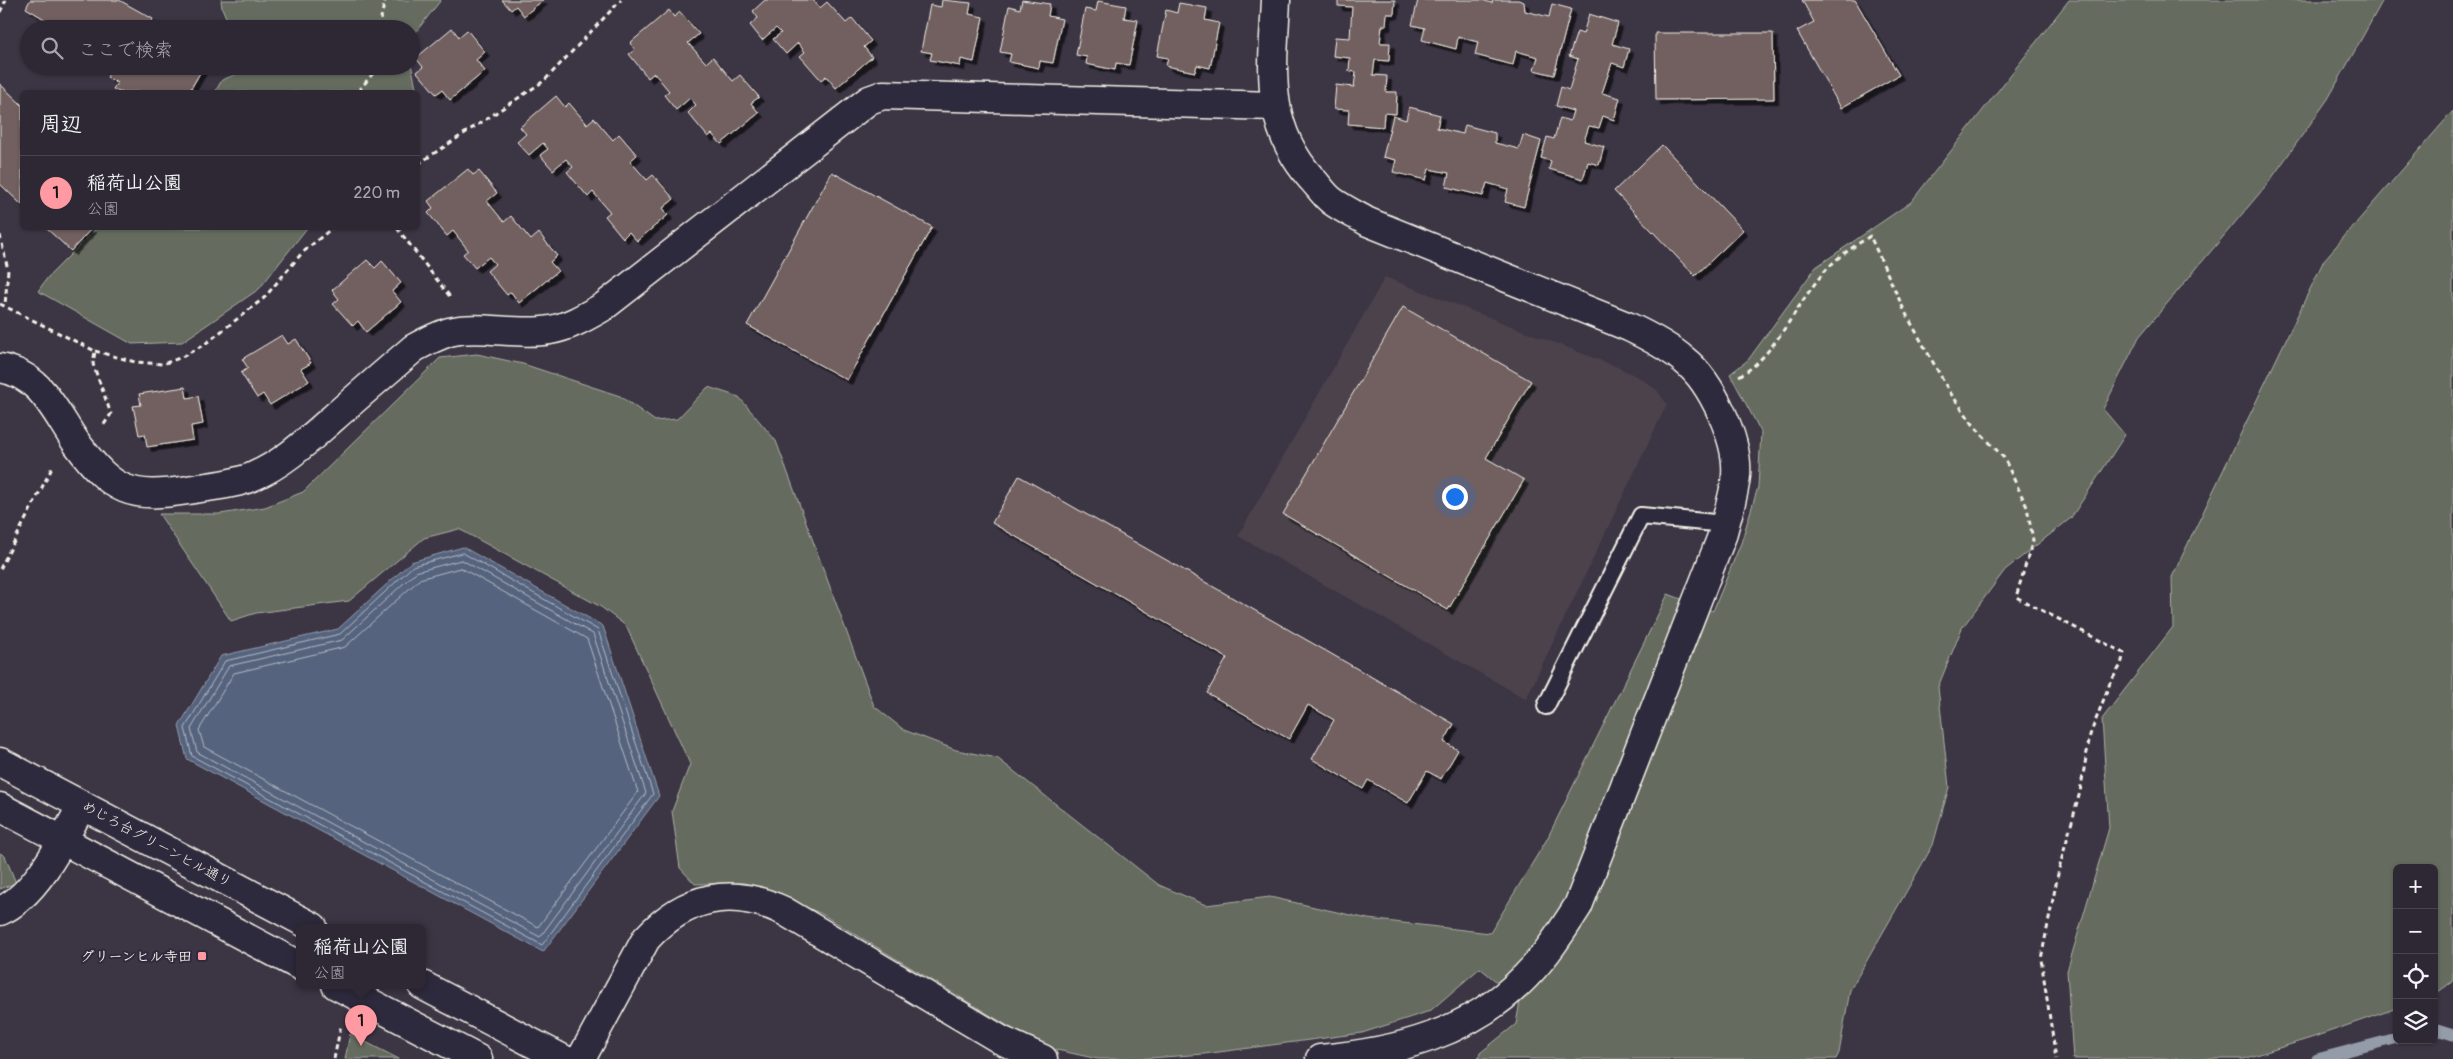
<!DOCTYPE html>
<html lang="ja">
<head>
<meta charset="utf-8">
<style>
  :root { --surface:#2d2833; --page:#39343f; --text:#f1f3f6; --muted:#a7a6ac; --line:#48444e; --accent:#ff9aa2 }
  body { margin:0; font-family:Pangolin,"Klee One",sans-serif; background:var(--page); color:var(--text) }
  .controls { position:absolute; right:15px; bottom:15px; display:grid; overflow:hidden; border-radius:8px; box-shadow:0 1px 4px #0004 }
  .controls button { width:45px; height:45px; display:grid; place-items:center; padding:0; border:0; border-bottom:1px solid var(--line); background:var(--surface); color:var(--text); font:25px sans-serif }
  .you { position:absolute; left:1454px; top:496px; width:18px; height:18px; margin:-12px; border:4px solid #fff; border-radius:50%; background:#1a73e8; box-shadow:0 0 0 8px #1a73e833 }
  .badge { display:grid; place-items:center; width:32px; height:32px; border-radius:50%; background:var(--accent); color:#111; font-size:16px; font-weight:700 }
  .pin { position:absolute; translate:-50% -41px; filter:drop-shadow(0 1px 2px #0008) }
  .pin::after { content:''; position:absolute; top:26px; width:18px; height:15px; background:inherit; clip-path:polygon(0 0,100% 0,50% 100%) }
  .popup { position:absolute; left:296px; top:924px; width:130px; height:65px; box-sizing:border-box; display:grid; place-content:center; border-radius:8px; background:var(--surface); filter:drop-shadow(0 1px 4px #0005); font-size:16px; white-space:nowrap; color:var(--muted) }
  .popup b { font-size:19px; color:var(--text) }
  .popup::after { content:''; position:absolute; left:50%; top:100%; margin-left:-10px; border:10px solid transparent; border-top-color:var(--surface) }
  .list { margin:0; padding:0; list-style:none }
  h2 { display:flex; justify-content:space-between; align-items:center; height:65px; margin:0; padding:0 20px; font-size:21px }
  h2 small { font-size:16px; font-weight:400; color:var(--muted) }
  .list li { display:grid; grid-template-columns:32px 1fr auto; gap:15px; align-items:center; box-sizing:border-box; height:75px; padding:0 20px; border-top:1px solid var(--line) }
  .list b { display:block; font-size:19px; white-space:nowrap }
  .list p { margin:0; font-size:16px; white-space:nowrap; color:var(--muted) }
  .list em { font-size:16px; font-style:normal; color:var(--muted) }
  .icon { flex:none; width:28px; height:28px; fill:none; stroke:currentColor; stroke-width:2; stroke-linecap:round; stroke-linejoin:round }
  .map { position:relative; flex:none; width:2453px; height:1059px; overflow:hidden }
  .search { position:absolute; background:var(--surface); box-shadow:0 1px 4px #0004; left:20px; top:20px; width:400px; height:55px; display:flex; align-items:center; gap:12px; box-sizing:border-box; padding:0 18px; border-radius:28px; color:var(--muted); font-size:19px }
  .panel { position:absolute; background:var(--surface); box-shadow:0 1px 4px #0004; left:20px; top:90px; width:400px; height:140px; border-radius:8px }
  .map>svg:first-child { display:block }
  .built { fill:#4c424c }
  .green { fill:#656c5f; stroke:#acaea4 }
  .water { fill:#55647f; stroke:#959ca9 }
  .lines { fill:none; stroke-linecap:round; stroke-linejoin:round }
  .shore { stroke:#b4b9be; stroke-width:1 }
  .stream { stroke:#959ca9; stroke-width:11 }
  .building { fill:#71605e; stroke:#f4f1e8; filter:url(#shadow) }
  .lane-casing { stroke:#f4f1e8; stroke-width:20 }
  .street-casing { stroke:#f4f1e8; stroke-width:31 }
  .secondary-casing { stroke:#f4f1e8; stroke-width:31 }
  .path { stroke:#f4f1e8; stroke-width:3; stroke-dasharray:5 4; stroke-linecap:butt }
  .lane { stroke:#2f2a3d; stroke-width:16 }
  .street { stroke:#2f2a3d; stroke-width:28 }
  .secondary { stroke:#2f2a3d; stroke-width:28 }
  .poi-dot { fill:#ff9aa2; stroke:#2f2a3d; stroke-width:2 }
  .labels { text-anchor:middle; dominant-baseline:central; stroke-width:4; stroke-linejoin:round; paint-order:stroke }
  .street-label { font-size:14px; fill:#f4f1e8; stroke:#2f2a3d }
  .poi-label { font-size:14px; font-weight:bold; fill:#f4f1e8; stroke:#2f2a3d; text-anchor:end }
</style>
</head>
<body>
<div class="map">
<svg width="2453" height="1059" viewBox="0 0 2453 1059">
  <defs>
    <filter id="shadow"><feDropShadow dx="4.5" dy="4.5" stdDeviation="0" flood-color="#0009"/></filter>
  </defs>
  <rect width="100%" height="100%" fill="#3c3544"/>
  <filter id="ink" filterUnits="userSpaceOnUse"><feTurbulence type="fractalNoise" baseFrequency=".02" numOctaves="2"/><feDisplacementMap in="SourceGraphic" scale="10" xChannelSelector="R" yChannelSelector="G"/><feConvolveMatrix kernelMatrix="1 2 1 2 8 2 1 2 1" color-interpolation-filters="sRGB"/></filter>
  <g filter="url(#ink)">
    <path class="built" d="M 1385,277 L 1620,368 L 1642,379 L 1657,390 L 1667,404 L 1526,699 L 1238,536 Z"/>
    <path class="green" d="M 221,0 L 441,0 L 411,38 L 411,29 L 231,29 L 222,8 Z
      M 2069,0 L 2383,0 L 2328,99 L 2269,182 L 2139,337 L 2103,409 L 2125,435 L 2071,518 L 2005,570 L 1962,628 L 1938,687 L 1949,787 L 1933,845 L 1850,990 L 1839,1053 L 1836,1059 L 1478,1059 L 1480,1053 L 1516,1024 L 1520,1001 L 1480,968 L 1430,1011 L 1362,1033 L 1204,1054 L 1137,1059 L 1098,1059 L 1043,1047 L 820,913 L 744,883 L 695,884 L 680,868 L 672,811 L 690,764 L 626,626 L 601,607 L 459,529 L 424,538 L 349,601 L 256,613 L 231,621 L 159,514 L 220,514 L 265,507 L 303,492 L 440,358 L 477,354 L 523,364 L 620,396 L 655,421 L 677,419 L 708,387 L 739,397 L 776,441 L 874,706 L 904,730 L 956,750 L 997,758 L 1159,885 L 1206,905 L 1270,897 L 1368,919 L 1490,933 L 1547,839 L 1668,594 L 1713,611 L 1741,543 L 1758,487 L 1761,432 L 1730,374 L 1748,360 L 1816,267 L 1911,202 Z
      M 411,64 L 417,92 L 215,92 L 222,80 L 249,69 L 248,66 L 411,66 Z
      M 2453,111 L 2453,981 L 2434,995 L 2434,868 L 2397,868 L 2397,1008 L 2314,1037 L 2244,1059 L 2073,1059 L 2067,971 L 2109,828 L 2102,719 L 2173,627 L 2172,577 L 2324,260 Z
      M 97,228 L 307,228 L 259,289 L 182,342 L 132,344 L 38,291 L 48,277 Z
      M 0,853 L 5,856 L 16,883 L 0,889 Z
      M 350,1034 L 399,1059 L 345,1059 Z"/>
    <path class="water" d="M 463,547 L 603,626 L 659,796 L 543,952 L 187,759 L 179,726 L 221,656 L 338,629 L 411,562 Z"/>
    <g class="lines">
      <path class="shore" d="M 463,553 L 598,630 L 653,794 L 542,945 L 192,756 L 185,728 L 225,661 L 340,634 L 413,566 Z
        M 462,560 L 593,634 L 646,793 L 540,937 L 197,752 L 191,729 L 229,666 L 342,640 L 416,572 Z
        M 461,568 L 587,639 L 638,792 L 538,927 L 204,747 L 199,730 L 234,673 L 345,647 L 420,579 Z"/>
      <path class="stream" d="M 2434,1029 L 2453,1035
        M 2317,1059 L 2397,1038"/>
    </g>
    <path class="building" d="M 30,0 L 119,0 L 153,19 L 147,29 L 61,29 L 26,8 Z
      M 502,0 L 543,0 L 524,16 L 516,6 L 511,10 Z
      M 765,0 L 813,0 L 820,8 L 827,2 L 846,23 L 852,18 L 871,41 L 864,47 L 872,57 L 836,88 L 826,76 L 821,80 L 800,56 L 805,52 L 798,43 L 786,54 L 773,39 L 781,33 L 776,28 L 762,40 L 750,25 L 758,18 L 753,11 Z
      M 942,0 L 971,3 L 969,14 L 983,17 L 974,62 L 961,59 L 960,66 L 930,60 L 932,53 L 921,51 L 930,5 L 941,7 Z
      M 1022,0 L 1050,4 L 1048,16 L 1062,19 L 1053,63 L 1040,61 L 1039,68 L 1009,62 L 1011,54 L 1000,52 L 1009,6 L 1020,9 Z
      M 1338,0 L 1395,0 L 1394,14 L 1387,14 L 1386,26 L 1382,26 L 1380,43 L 1390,43 L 1389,61 L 1375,60 L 1373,75 L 1387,76 L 1386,92 L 1397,92 L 1396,114 L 1384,113 L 1383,127 L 1348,124 L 1349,110 L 1334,109 L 1336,85 L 1354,87 L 1356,72 L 1349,71 L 1350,58 L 1333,56 L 1335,37 L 1350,38 L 1352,7 L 1338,6 Z
      M 1418,0 L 1482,0 L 1492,3 L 1493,0 L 1518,0 L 1524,2 L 1525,11 L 1549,17 L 1552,4 L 1571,9 L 1554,75 L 1534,70 L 1538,57 L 1516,51 L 1513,65 L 1475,55 L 1478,42 L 1458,37 L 1456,49 L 1422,40 L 1425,28 L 1412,25 Z
      M 1802,0 L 1855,0 L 1899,75 L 1841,108 L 1797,31 L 1814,22 Z
      M 1098,1 L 1126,6 L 1124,18 L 1138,20 L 1129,65 L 1116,63 L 1115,70 L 1086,64 L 1087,57 L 1076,55 L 1085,9 L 1096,11 Z
      M 1179,3 L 1207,8 L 1205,20 L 1219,23 L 1210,68 L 1197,65 L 1195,72 L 1166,66 L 1168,58 L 1157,56 L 1166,10 L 1177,13 Z
      M 669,10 L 674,17 L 680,12 L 699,34 L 688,43 L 706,63 L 713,57 L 733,81 L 740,75 L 759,97 L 751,103 L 759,113 L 721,144 L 712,134 L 708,137 L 688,113 L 696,105 L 690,98 L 676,110 L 664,95 L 669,91 L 654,73 L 648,78 L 629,54 L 635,50 L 630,43 Z
      M 1589,14 L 1618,23 L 1612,44 L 1629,49 L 1624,67 L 1612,63 L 1602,93 L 1620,98 L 1614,120 L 1603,116 L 1599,128 L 1589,126 L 1584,141 L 1604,147 L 1599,165 L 1588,162 L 1583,179 L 1549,169 L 1551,161 L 1541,158 L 1547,137 L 1554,139 L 1560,118 L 1570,121 L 1573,111 L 1556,106 L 1561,87 L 1569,90 L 1578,59 L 1569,56 L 1577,32 L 1583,34 Z
      M 452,28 L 459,37 L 467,30 L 485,52 L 476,60 L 485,71 L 450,100 L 442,90 L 436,94 L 417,72 L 423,67 L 416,58 Z
      M 1655,33 L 1773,33 L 1774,99 L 1656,100 Z
      M 109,66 L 204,66 L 189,92 L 119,92 L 113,89 L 117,83 L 107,77 L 112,68 Z
      M 0,84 L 22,105 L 22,205 L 0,184 Z
      M 556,96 L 565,107 L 569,103 L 587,124 L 594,118 L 613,140 L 619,134 L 637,155 L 630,161 L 647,180 L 653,175 L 674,199 L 663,208 L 668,215 L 637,241 L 629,232 L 623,238 L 605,216 L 610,212 L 593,192 L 588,197 L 567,172 L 573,167 L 566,159 L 553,170 L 540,155 L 548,149 L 543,143 L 529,155 L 517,142 L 526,134 L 520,127 Z
      M 1409,107 L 1440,115 L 1437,128 L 1463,134 L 1465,125 L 1495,133 L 1495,143 L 1519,149 L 1523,135 L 1541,141 L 1524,207 L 1505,202 L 1508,189 L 1487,183 L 1483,196 L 1446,187 L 1449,173 L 1429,169 L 1426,180 L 1393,172 L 1396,160 L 1383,157 L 1393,116 L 1406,120 Z
      M 1662,145 L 1743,230 L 1695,276 L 1614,191 Z
      M 468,169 L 473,175 L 479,171 L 497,193 L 487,201 L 504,222 L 511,216 L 531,240 L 539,233 L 557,256 L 550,262 L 558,271 L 519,303 L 511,292 L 507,295 L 487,271 L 495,264 L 489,257 L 475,268 L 463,254 L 468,250 L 453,231 L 447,236 L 428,213 L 433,208 L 428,201 Z
      M 832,172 L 932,227 L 847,380 L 747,325 Z
      M 46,228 L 92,228 L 71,251 Z
      M 367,260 L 375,268 L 382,261 L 401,283 L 392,291 L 401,302 L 366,332 L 358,321 L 353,326 L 333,304 L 339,299 L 332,290 Z
      M 1403,307 L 1531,381 L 1486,458 L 1524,480 L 1448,610 L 1283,514 Z
      M 282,335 L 288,344 L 296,339 L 311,363 L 301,369 L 309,381 L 270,405 L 263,394 L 257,398 L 241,373 L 248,368 L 242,359 Z
      M 185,387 L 187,398 L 198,396 L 203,424 L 191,426 L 193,440 L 147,447 L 145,434 L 139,435 L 133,406 L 141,405 L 139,394 Z
      M 1019,476 L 1454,724 L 1444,742 L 1458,750 L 1441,779 L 1427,771 L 1408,803 L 1368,780 L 1363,789 L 1312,759 L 1334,720 L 1308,705 L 1289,739 L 1207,693 L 1227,658 L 992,523 Z"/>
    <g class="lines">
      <g class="lane-casing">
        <path id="lane" d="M 1546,706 L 1641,516 L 1725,524"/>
      </g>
      <g class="street-casing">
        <path id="street" d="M 0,368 C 43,375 56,415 78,445 C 113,492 131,499 188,490 C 210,486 234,485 254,476 C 284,463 307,441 331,420 C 358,396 386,372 414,348 C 425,342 437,336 449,332 C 479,324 518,336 550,330 C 569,327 587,316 603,307 L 869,100 L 883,95 L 1274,106
          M 0,911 C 36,896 64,838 82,805"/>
      </g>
      <g class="secondary-casing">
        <path id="secondary" d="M 1276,0 C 1273,67 1263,123 1311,178 C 1318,185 1324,195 1332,201 C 1343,209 1356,215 1368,222 L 1629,327 C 1648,336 1668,346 1684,360 C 1712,382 1739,441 1736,476 C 1734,496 1727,516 1722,536 L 1578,906 C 1562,931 1546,956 1525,977 C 1470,1034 1396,1052 1320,1059
          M 0,762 L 313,927
          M 0,807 L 300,966
          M 336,985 L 478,1059
          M 422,985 L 563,1059
          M 581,1059 L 646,939 C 685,896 731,886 784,911 L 1001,1040 L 1043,1059"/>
      </g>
      <path class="path" d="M 0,12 L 6,0
        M 381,29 L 381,18 L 385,0
        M 361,92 L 361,88 L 379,66
        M 418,164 L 544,81 L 621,0
        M 397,228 L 451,298
        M 0,235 L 8,270 L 5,305
        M 0,304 L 95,351 L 93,364 L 111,414 L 103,426
        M 95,351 L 135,362 L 163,364 L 182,357 L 205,344 L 264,298 L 302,253 L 332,228
        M 1739,376 C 1777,356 1799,296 1830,266 C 1841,254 1857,245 1870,236 L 1905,312 L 1949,391 L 1975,427 L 2004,458 L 2027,507 L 2033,540 L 2016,597 L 2124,653 L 2121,665 L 2110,683 L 2090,735 L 2080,792 L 2059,869 L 2041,959 L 2056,1059
        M 0,569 L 53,466
        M 334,1059 L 341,1025"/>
      <use href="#lane" class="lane"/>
      <use href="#street" class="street"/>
      <use href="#secondary" class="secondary"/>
    </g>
  </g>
  <rect class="poi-dot" x="197" y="951" width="10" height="10" rx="2.5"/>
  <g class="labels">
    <g class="street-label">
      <text transform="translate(157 844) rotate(28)">めじろ台グリーンヒル通り</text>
    </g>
    <g class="poi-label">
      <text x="192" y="956">グリーンヒル寺田</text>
    </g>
  </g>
</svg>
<div class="controls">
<button>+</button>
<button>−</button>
<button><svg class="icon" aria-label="locate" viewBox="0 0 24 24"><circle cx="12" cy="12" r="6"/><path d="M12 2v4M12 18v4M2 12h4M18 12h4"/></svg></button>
<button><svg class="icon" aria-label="layers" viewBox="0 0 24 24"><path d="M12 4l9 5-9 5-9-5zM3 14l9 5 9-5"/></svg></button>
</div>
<div class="you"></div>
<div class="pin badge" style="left:361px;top:1046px">1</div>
<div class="popup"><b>稲荷山公園</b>公園</div>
<div class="search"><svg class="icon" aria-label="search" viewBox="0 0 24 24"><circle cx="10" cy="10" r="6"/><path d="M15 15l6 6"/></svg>ここで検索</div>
<section class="panel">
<h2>周辺<small></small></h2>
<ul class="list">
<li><span class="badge">1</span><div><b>稲荷山公園</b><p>公園</p></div><em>220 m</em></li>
</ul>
</section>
</div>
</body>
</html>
